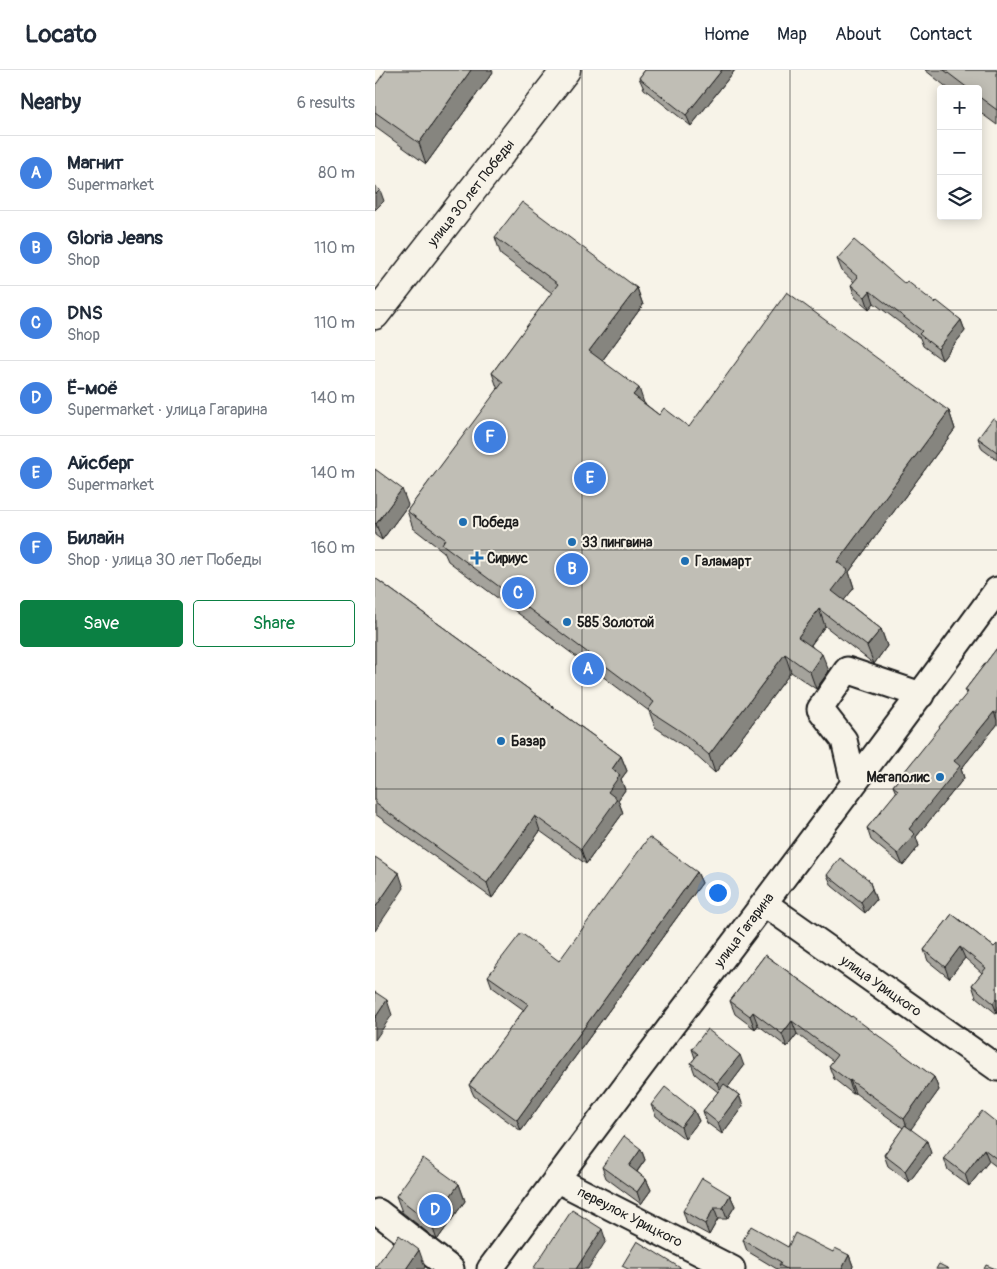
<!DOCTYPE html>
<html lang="en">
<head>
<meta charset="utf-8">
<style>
  :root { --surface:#fff; --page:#f2f2f3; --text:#1f2937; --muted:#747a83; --line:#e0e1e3; --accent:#0b8043 }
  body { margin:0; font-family:Pangolin,sans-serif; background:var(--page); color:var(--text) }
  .controls { position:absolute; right:15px; top:15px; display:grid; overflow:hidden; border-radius:5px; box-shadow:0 2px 12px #0003 }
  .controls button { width:45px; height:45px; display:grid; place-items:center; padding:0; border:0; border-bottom:1px solid var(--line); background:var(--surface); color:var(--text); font:25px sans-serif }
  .you { position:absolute; left:342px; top:822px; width:18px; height:18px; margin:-12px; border:4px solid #fff; border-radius:50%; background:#1a73e8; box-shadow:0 0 0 8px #1a73e833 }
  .badge { display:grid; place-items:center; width:32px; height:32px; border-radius:50%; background:var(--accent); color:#fff; font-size:16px; font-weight:700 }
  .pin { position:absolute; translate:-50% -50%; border:2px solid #fff; box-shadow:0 1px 5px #0006 }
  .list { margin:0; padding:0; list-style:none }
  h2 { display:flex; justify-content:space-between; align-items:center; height:65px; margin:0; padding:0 20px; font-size:21px }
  h2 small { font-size:16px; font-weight:400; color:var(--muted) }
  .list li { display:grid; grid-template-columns:32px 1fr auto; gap:15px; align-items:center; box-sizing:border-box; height:75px; padding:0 20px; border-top:1px solid var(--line) }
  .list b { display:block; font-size:19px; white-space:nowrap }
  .list p { margin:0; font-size:16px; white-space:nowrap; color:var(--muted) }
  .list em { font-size:16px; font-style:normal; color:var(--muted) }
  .actions { display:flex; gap:10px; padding:15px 20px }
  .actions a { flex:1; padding:11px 0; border:1px solid var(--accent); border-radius:5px; text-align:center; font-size:18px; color:var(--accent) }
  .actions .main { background:var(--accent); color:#fff }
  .icon { flex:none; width:28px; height:28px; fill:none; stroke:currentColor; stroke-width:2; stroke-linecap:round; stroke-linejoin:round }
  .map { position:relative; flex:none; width:622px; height:1199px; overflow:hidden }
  header { display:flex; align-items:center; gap:30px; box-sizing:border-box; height:70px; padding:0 25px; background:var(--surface); border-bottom:1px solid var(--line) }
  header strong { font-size:24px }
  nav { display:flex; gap:28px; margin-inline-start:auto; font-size:18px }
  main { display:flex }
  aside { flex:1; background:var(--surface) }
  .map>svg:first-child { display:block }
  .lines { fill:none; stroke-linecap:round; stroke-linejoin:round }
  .minor-casing { stroke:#1c1c1c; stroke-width:29 }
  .major-casing { stroke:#1c1c1c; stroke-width:31 }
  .minor { stroke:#f7f3e8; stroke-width:25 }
  .major { stroke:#f7f3e8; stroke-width:28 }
  .wall { fill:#a5a39c; stroke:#1c1c1c }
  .shaded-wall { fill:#86857f; stroke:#1c1c1c }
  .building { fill:#c0beb5; stroke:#1c1c1c }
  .grid { fill:none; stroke:#1c1c1c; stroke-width:1; stroke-opacity:0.55 }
  .poi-dot { fill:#1f6fb2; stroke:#f7f3e8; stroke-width:2 }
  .labels { text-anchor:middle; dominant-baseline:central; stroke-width:4; stroke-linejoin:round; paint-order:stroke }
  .street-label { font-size:14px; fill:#1c1c1c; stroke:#f7f3e8 }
  .poi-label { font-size:14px; font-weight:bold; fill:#1c1c1c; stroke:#f7f3e8; text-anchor:start }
</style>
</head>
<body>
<header>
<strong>Locato</strong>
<nav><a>Home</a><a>Map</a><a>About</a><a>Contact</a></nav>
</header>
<main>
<aside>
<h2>Nearby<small>6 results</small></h2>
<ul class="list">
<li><span class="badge" style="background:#3f7fe0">A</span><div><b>Магнит</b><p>Supermarket</p></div><em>80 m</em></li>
<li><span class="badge" style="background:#3f7fe0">B</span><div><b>Gloria Jeans</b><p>Shop</p></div><em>110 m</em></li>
<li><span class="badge" style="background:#3f7fe0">C</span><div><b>DNS</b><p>Shop</p></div><em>110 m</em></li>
<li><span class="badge" style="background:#3f7fe0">D</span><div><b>Ё-моё</b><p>Supermarket · улица Гагарина</p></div><em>140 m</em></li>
<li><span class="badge" style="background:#3f7fe0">E</span><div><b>Айсберг</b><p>Supermarket</p></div><em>140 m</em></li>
<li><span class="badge" style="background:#3f7fe0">F</span><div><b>Билайн</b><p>Shop · улица 30 лет Победы</p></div><em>160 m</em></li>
</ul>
<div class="actions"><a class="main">Save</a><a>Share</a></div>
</aside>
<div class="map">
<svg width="622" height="1199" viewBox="0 0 622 1199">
  <rect width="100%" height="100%" fill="#f7f3e8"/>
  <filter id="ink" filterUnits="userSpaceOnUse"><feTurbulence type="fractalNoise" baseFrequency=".02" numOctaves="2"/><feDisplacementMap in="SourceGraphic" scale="10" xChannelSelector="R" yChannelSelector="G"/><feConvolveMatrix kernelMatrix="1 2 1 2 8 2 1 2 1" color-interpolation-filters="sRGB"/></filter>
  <g filter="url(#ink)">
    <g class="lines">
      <g class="minor-casing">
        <path id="minor" d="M 479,713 L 469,670 L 445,639 L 472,600 L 546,625
          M 390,834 L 622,998
          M 181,1109 L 357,1199
          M 3,1142 L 76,1199
          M 115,1199 C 282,971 456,749 622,520"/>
      </g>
      <g class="major-casing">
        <path id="major" d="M 0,245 L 191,0"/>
      </g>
      <use href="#minor" class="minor"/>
      <use href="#major" class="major"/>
    </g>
    <path class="wall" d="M 270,0 L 360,0 L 316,56 L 269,19 L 264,8 Z
      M 550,0 L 622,0 L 622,55 L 603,41 L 603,19 L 574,19 Z
      M 118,2 L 51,94 L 0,57 L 0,42 Z
      M 120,167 L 262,218 L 268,235 L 227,291 L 269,333 L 284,345 L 314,357 L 574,341 L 580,359 L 474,502 L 479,518 L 469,530 L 506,559 L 512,576 L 499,594 L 450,556 L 436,575 L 454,601 L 441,619 L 416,602 L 340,703 L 316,681 L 280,657 L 274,641 L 73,491 L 69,482 L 38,458 L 32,441 L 123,320 L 117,303 L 177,223 L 126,185 Z
      M 462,189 L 530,214 L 586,250 L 590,261 L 567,290 L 548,276 L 545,268 L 499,233 L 494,239 L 480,227 L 476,215 L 479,212 L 467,201 Z
      M 622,351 L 622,390 L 607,379 L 603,368 Z
      M 0,399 L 33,435 L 7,470 L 0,465 Z
      M 0,508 L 246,686 L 252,701 L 246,709 L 250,720 L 243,730 L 248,743 L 211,794 L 165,761 L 117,828 L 0,744 Z
      M 622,578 L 622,655 L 586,699 L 589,708 L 541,767 L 544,776 L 528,796 L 496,770 L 492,758 L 521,723 L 518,716 L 565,658 L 564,657 L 592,624 L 590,620 Z
      M 322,802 L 327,813 L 146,1061 L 99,1026 L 94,1015 L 149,940 L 117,917 L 113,906 L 184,891 Z
      M 452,805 L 494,810 L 501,830 L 490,843 L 457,816 Z
      M 577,844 L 619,877 L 622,874 L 622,944 L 601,927 L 597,915 L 607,903 L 590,888 L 574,908 L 553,891 L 549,880 Z
      M 390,885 L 559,1007 L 564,1020 L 535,1059 L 556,1083 L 534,1112 L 513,1096 L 509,1085 L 528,1058 L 480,1023 L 478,1024 L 459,1009 L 454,996 L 458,991 L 422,964 L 412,977 L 383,955 L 380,959 L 360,944 L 355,931 Z
      M 317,979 L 369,996 L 353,1017 L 364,1025 L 368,1036 L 347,1064 L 332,1053 L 328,1041 L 343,1022 L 320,1004 L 316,993 L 320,988 Z
      M 276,1035 L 319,1040 L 324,1051 L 310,1069 L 281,1046 Z
      M 622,1053 L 622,1097 L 614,1091 L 594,1116 L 573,1100 L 569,1088 Z
      M 266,1079 L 270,1090 L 262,1102 L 271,1109 L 276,1120 L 266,1134 L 231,1108 L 227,1097 Z
      M 84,1114 L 90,1131 L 62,1170 L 27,1142 L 21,1126 Z
      M 355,1125 L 360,1136 L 352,1149 L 343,1149 L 334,1165 L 312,1153 L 308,1141 Z
      M 368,1170 L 413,1177 L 458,1182 L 474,1185 L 478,1196 L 477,1199 L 402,1199 L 372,1181 Z"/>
    <path class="shaded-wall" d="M 96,0 L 117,0 L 118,2 L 51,94 L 44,73 Z
      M 347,0 L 360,0 L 316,56 L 311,45 Z
      M 5,120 L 9,131 L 0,140 L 0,125 Z
      M 262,218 L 268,235 L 221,299 L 214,281 Z
      M 495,221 L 499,233 L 494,239 L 490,227 Z
      M 586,250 L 590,261 L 567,290 L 563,279 Z
      M 264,318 L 270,336 L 258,325 Z
      M 574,341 L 580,359 L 474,502 L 479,518 L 463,538 L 457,521 L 462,492 Z
      M 27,419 L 33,435 L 7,470 L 1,454 Z
      M 444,539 L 450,556 L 429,584 L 423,567 Z
      M 506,559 L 512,576 L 499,594 L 492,576 Z
      M 410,584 L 416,602 L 340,703 L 334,685 Z
      M 447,584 L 454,601 L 441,619 L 435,602 Z
      M 619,642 L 622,650 L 622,655 L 586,699 L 589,708 L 541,767 L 544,776 L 528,796 L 523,784 L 534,759 L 579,691 Z
      M 246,686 L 252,701 L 246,709 L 250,720 L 243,730 L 248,743 L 211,794 L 206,779 L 233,722 L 237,699 Z
      M 160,746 L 165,761 L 117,828 L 112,813 Z
      M 322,802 L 327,813 L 146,1061 L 142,1050 Z
      M 24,803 L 29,818 L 0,861 L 0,838 Z
      M 494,810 L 501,830 L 490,843 L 486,832 Z
      M 585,877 L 590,888 L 574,908 L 570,897 Z
      M 622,928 L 622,943 L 618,933 Z
      M 12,930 L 17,945 L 0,970 L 0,948 Z
      M 378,942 L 383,955 L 380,959 L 375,946 Z
      M 417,951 L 422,964 L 412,977 L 407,964 Z
      M 365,985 L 369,996 L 347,1025 L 342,1013 Z
      M 559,1007 L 564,1020 L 534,1062 L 529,1049 Z
      M 475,1010 L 480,1023 L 478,1024 L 474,1011 Z
      M 364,1025 L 368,1036 L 347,1064 L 343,1053 Z
      M 319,1040 L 324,1051 L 310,1069 L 306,1057 Z
      M 552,1071 L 556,1083 L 534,1112 L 530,1101 Z
      M 266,1079 L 270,1090 L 258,1107 L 254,1096 Z
      M 609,1079 L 614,1091 L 594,1116 L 590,1104 Z
      M 271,1109 L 276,1120 L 266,1134 L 262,1122 Z
      M 84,1114 L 90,1131 L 62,1170 L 56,1153 Z
      M 355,1125 L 360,1136 L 352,1149 L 348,1138 Z
      M 339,1138 L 343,1149 L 334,1165 L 330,1154 Z
      M 227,1159 L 231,1171 L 213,1199 L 201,1199 Z
      M 44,1180 L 50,1197 L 49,1199 L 31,1199 Z
      M 474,1185 L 478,1196 L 477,1199 L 467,1199 Z"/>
    <path class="building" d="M 11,0 L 96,0 L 44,73 L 0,42 L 0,16 Z
      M 270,0 L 347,0 L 311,45 L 264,8 Z
      M 569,0 L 622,0 L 622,40 L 603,26 L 603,19 L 594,19 Z
      M 0,115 L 5,120 L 0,125 Z
      M 147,132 L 262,218 L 214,281 L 264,318 L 258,325 L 284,345 L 289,338 L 314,357 L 412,222 L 574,341 L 462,492 L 473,500 L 457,521 L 506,559 L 492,576 L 444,539 L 423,567 L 447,584 L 435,602 L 410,584 L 334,685 L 310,664 L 273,640 L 279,632 L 67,474 L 70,469 L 32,441 L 128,312 L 117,303 L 183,214 L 120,167 Z
      M 479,170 L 530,214 L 532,211 L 560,233 L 562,231 L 586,250 L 563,279 L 544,264 L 547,261 L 495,221 L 490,227 L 476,215 L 483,207 L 462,189 Z
      M 618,348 L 622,351 L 622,382 L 603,368 Z
      M 0,399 L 27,419 L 1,454 L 0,453 Z
      M 0,508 L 246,686 L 237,699 L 245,705 L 233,722 L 242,729 L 206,779 L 160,746 L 112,813 L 0,733 Z
      M 622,578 L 622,644 L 619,642 L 579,691 L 585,696 L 534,759 L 540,764 L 523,784 L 492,758 L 523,720 L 518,716 L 565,657 L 564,657 L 593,622 L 590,620 Z
      M 274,767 L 322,802 L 142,1050 L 94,1015 L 153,934 L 113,906 L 146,863 L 184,891 Z
      M 0,787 L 24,803 L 0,838 Z
      M 465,788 L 494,810 L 497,819 L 486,832 L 452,805 Z
      M 577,844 L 619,877 L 622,874 L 622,928 L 618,933 L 597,915 L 611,898 L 585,877 L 570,897 L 549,880 Z
      M 390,885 L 476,947 L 477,946 L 559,1007 L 529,1049 L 475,1010 L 474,1011 L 454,996 L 462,985 L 417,951 L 407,964 L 378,942 L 375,946 L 355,931 Z
      M 0,922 L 12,930 L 0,948 Z
      M 332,959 L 365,985 L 342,1013 L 316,993 L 323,984 L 317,979 Z
      M 349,1014 L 364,1025 L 343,1053 L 328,1041 Z
      M 290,1017 L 319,1040 L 306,1057 L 276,1035 Z
      M 607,1041 L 622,1053 L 622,1089 L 609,1079 L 590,1104 L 569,1088 Z
      M 530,1055 L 552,1071 L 530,1101 L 509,1085 Z
      M 249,1066 L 266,1079 L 254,1096 L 271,1109 L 262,1122 L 227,1097 Z
      M 48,1088 L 84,1114 L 56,1153 L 21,1126 Z
      M 327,1108 L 355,1125 L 348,1138 L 339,1138 L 330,1154 L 308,1141 Z
      M 197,1140 L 227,1159 L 201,1199 L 158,1199 Z
      M 376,1156 L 413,1177 L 420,1163 L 458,1182 L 460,1178 L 474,1185 L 467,1199 L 412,1199 L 404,1195 L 406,1192 L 368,1170 Z
      M 24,1165 L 44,1180 L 31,1199 L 0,1199 L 0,1195 L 1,1196 Z
      M 262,1171 L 307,1199 L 253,1199 L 247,1196 Z
      M 564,1194 L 574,1199 L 561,1199 Z
      M 611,1195 L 621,1199 L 609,1199 Z"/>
  </g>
  <path class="grid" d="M 207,0 L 207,1199M 415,0 L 415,1199M 0,240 L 622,240M 0,480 L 622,480M 0,719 L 622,719M 0,959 L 622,959"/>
  <g class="poi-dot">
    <circle cx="88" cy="452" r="5"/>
    <circle cx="197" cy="472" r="5"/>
    <path d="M99.5 480.5h5v5h5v5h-5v5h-5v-5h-5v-5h5z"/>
    <circle cx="310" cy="491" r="5"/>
    <circle cx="192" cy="552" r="5"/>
    <circle cx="126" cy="671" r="5"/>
    <circle cx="565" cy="707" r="5"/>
  </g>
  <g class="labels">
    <g class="street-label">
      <text transform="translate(96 123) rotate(-52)">улица 30 лет Победы</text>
      <text transform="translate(369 860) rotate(-53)">улица Гагарина</text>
      <text transform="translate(506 916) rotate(35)">улица Урицкого</text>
      <text transform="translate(255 1147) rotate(27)">переулок Урицкого</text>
    </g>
    <g class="poi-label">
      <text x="98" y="452">Победа</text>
      <text x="207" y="472">33 пингвина</text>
      <text x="112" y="488">Сириус</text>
      <text x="320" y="491">Галамарт</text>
      <text x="202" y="552">585 Золотой</text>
      <text x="136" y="671">Базар</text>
      <text x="555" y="707" text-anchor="end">Мегаполис</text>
    </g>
  </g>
</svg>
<div class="controls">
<button>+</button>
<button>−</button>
<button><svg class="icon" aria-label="layers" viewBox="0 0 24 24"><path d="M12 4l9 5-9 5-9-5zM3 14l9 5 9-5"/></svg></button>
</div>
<div class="you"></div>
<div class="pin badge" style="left:213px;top:599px;background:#3f7fe0">A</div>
<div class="pin badge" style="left:197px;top:499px;background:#3f7fe0">B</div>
<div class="pin badge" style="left:143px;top:523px;background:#3f7fe0">C</div>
<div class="pin badge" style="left:60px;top:1140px;background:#3f7fe0">D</div>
<div class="pin badge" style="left:215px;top:408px;background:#3f7fe0">E</div>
<div class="pin badge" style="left:115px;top:367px;background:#3f7fe0">F</div>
</div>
</main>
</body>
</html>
